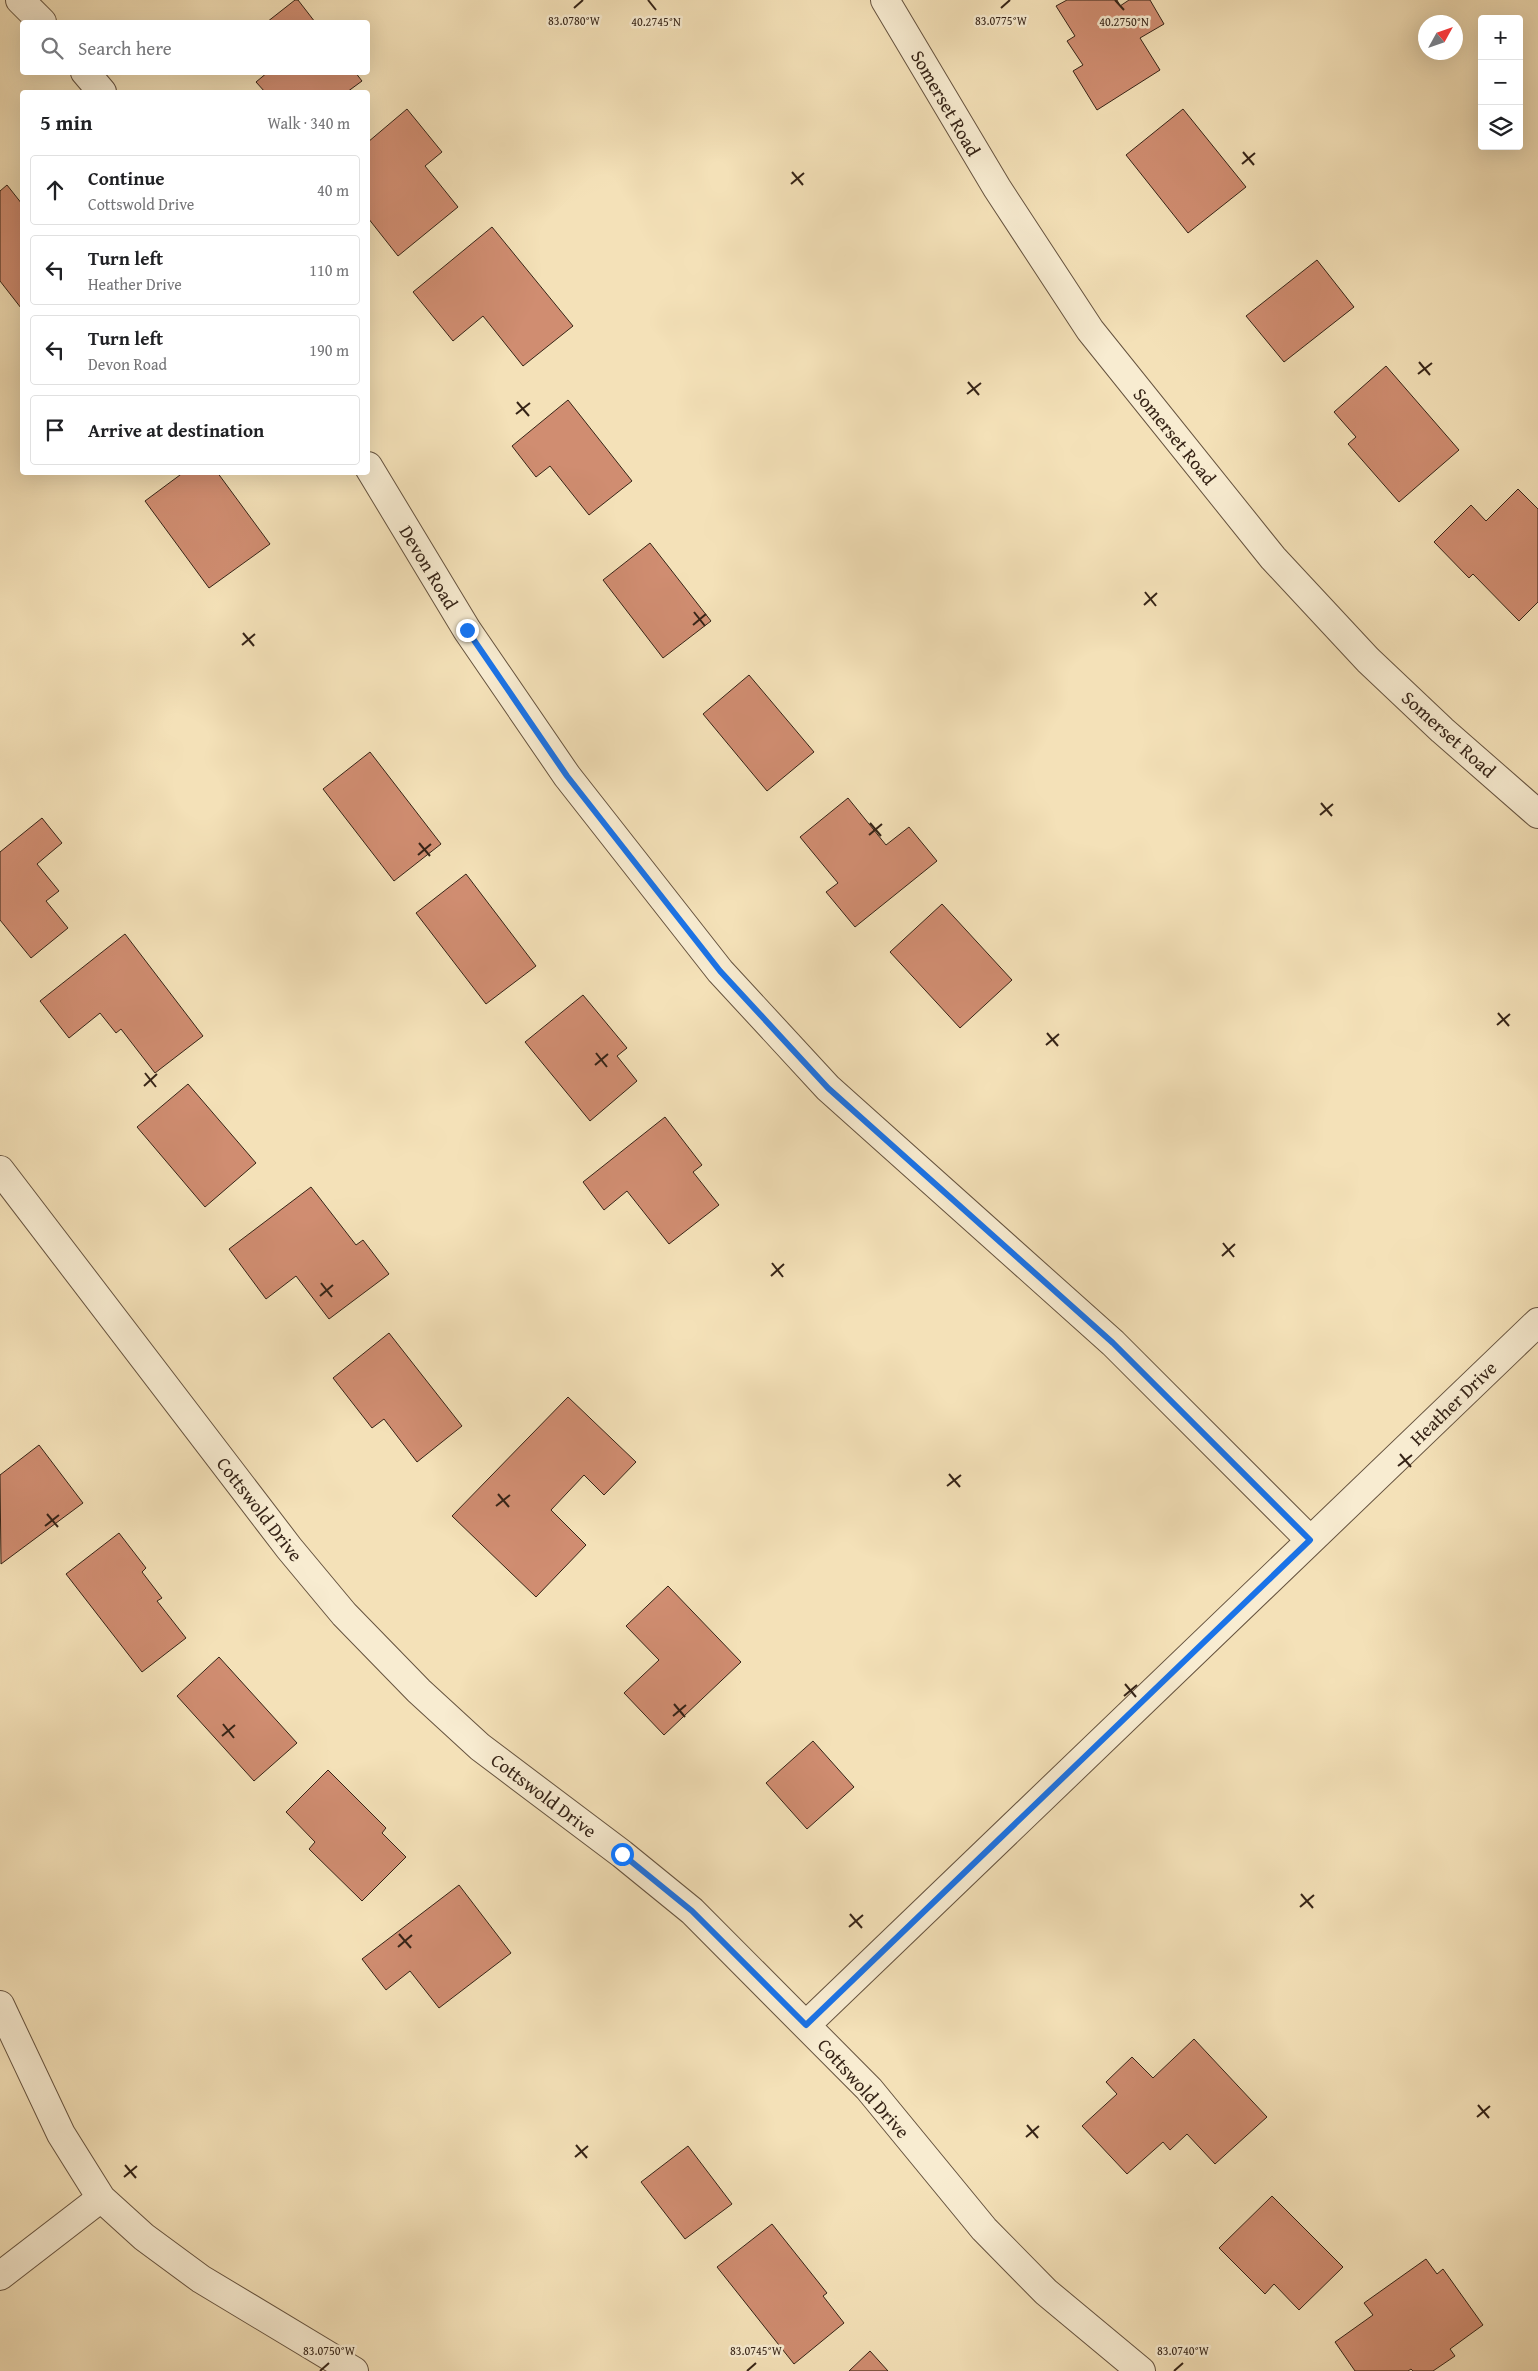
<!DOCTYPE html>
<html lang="en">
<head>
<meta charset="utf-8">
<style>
  :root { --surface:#fff; --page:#f6f6f6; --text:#202124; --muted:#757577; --line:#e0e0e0 }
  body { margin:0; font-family:"Gentium Book Plus",serif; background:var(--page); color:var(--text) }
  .controls { position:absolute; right:15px; top:15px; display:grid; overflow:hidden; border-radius:5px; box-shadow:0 5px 20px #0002 }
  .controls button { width:45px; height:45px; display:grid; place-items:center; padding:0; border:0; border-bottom:1px solid var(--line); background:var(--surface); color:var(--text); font:25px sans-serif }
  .compass { position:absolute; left:1418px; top:15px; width:45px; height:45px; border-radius:50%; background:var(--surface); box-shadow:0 5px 20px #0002; rotate:50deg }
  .stop { position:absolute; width:15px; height:15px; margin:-11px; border:4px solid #1a73e8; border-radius:50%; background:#fff }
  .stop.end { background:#1a73e8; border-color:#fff; box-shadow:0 1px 5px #0008 }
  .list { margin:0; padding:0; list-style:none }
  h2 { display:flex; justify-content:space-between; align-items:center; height:65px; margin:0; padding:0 20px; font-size:21px }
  h2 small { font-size:16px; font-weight:400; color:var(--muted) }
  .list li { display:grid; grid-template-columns:32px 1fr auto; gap:15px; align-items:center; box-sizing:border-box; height:70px; margin:0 10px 10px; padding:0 10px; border:1px solid var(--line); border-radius:5px }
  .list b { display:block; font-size:19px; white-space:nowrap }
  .list p { margin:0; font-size:16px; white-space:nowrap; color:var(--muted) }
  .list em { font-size:16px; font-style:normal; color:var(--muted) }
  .icon { flex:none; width:28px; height:28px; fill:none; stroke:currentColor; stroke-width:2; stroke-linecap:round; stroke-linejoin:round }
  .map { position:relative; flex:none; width:1538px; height:2371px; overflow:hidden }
  .search { position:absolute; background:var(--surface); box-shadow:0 5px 20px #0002; left:20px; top:20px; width:350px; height:55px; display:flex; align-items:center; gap:12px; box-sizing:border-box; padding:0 18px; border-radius:5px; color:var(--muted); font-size:19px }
  .panel { position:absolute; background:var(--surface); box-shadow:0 5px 20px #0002; left:20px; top:90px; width:350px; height:385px; border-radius:5px }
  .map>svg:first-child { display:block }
  .building { fill:#d08d71; stroke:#362417 }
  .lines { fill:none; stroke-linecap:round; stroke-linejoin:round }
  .minor-casing { stroke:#66533f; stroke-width:30 }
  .minor { stroke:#f8ecd1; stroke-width:28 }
  .route { stroke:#1a73e8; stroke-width:6 }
  .ticks { fill:none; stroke:#362417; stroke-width:2 }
  .labels { text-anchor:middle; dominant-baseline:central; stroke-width:5; stroke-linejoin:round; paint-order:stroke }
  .street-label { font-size:19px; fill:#362417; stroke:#f8ecd1 }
  .ticks-label { font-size:12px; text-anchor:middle; fill:#362417; stroke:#f8ecd1; stroke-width:5; stroke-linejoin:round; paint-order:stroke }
</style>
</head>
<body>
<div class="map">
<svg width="1538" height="2371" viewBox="0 0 1538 2371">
  <rect width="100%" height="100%" fill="#f4e1b8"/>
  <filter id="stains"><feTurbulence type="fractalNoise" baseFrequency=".004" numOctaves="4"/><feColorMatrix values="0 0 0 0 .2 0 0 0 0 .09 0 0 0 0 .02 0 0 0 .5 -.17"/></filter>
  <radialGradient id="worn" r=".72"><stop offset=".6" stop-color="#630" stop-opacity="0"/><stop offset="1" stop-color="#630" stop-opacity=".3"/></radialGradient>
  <path class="building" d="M 295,0 L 298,0 L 315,22 L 267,22 Z
    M 1067,0 L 1117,0 L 1120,6 L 1129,0 L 1150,0 L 1164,24 L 1140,38 L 1160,70 L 1097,110 L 1073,71 L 1083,65 L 1067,41 L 1075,36 L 1056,6 Z
    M 268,72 L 355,72 L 362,81 L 347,92 L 265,92 L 256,82 Z
    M 407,109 L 442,152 L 425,166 L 458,207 L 398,256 L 368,218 L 368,142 Z
    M 1183,109 L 1246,187 L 1188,233 L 1126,155 Z
    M 7,185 L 22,204 L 21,308 L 0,281 L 0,191 Z
    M 492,227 L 573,326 L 523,366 L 483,316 L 453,341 L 413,292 Z
    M 1317,260 L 1354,307 L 1284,362 L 1246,316 Z
    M 1386,366 L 1459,450 L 1399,502 L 1348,444 L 1356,437 L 1334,412 Z
    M 568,400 L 632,481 L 589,515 L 550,466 L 536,477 L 512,446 Z
    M 184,472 L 217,472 L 270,544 L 209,588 L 145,501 Z
    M 1518,489 L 1538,509 L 1538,602 L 1519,621 L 1473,574 L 1469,578 L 1434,542 L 1471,505 L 1486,521 Z
    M 650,543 L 711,621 L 663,658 L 603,580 Z
    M 749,675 L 814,752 L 767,791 L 703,714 Z
    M 370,752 L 441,844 L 394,881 L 323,789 Z
    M 848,798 L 886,845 L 909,827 L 937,861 L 855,927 L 826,892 L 838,883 L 800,837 Z
    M 42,818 L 62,843 L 37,864 L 59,891 L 46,901 L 68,928 L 31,958 L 0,920 L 0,852 Z
    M 466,874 L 536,966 L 486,1004 L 416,913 Z
    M 942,904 L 1012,980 L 960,1028 L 890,952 Z
    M 125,934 L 203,1036 L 155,1073 L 121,1029 L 116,1033 L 100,1013 L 69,1038 L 40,1001 Z
    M 583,995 L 627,1048 L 617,1056 L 637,1081 L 590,1121 L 525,1042 Z
    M 188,1084 L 256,1163 L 205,1207 L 137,1127 Z
    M 665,1117 L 702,1165 L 693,1172 L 719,1205 L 669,1244 L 627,1191 L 604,1210 L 583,1182 Z
    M 311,1187 L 356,1245 L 363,1240 L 389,1274 L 329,1319 L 296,1276 L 266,1299 L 229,1249 Z
    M 389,1333 L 462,1426 L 417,1462 L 384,1419 L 372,1428 L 333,1378 Z
    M 568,1397 L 636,1462 L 604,1495 L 584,1475 L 551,1510 L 586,1545 L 536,1597 L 452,1516 Z
    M 39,1445 L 83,1503 L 1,1564 L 0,1475 Z
    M 119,1533 L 146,1568 L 142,1572 L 162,1598 L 157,1601 L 186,1638 L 142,1672 L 66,1574 Z
    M 668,1586 L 741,1662 L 664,1735 L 624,1693 L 659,1660 L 626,1626 Z
    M 219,1657 L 297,1743 L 254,1781 L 177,1696 Z
    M 813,1741 L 854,1787 L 807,1829 L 766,1783 Z
    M 328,1770 L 386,1828 L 382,1833 L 406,1857 L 362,1901 L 309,1849 L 315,1842 L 286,1812 Z
    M 459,1885 L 511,1953 L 439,2008 L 410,1971 L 386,1990 L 362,1959 Z
    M 1194,2039 L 1267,2117 L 1215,2164 L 1187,2134 L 1170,2150 L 1163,2142 L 1127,2174 L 1082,2126 L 1117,2094 L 1106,2082 L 1132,2057 L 1153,2078 Z
    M 688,2146 L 732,2204 L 685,2239 L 641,2182 Z
    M 1272,2196 L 1343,2267 L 1299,2310 L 1274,2284 L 1265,2294 L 1219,2248 Z
    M 772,2224 L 827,2293 L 823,2296 L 844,2323 L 794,2364 L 717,2267 Z
    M 1426,2259 L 1437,2274 L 1443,2269 L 1483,2325 L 1450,2349 L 1455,2356 L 1433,2371 L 1413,2371 L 1411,2369 L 1408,2371 L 1355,2371 L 1335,2342 L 1373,2315 L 1364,2303 Z
    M 870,2351 L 888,2371 L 849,2371 Z"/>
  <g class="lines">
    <g class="minor-casing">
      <path id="minor" d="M 20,0 L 42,22
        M 885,0 L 997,188 L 1090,330 L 1273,558 L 1368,660 L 1442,730 L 1538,814
        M 85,72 L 102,92
        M 368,466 L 467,630 L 567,776 L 720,971 L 828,1088 L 1113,1343 L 1310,1540
        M 0,1170 L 289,1548 L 344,1614 L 419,1691 L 480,1747 L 622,1854 L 692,1911 L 869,2089 L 984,2229 L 1046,2292 L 1141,2371
        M 0,2005 L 61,2134 L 101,2198 L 144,2237 L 201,2279 L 354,2371
        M 806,2025 L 1538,1322
        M 0,2276 L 101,2198"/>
    </g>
    <use href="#minor" class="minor"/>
  </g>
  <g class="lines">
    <path class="route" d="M 467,630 L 567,776 L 720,971 L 828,1088 L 1113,1343 L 1310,1540 L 806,2025 L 692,1911 L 622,1854"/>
  </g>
  <path class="ticks" d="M 648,0 L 656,10M 1115,0 L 1124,10M 574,8 L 583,0M 1001,8 L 1010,0M 1243,152 L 1254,165M 1242,164 L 1255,153M 792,172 L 803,185M 791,184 L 804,173M 1419,362 L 1430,375M 1418,374 L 1432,363M 968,382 L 979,395M 967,394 L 981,383M 517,402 L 529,416M 516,414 L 530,403M 1145,592 L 1156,606M 1144,605 L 1157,593M 694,612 L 705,626M 693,625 L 706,614M 243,633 L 254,646M 242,645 L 255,634M 1321,803 L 1332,816M 1320,815 L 1333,804M 870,823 L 881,836M 869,835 L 882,824M 419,843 L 430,856M 418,855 L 431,844M 1498,1013 L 1509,1026M 1497,1025 L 1510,1014M 1047,1033 L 1058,1046M 1046,1045 L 1059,1034M 596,1053 L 607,1067M 595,1065 L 608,1054M 145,1073 L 156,1087M 144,1086 L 157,1074M 1223,1243 L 1234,1257M 1222,1256 L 1235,1244M 772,1263 L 783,1277M 771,1276 L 784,1264M 321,1283 L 332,1297M 320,1296 L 333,1285M 1400,1454 L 1411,1467M 1398,1466 L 1412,1455M 949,1474 L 960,1487M 947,1486 L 961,1475M 498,1494 L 509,1507M 496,1506 L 510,1495M 47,1514 L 58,1527M 45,1526 L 59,1515M 1125,1684 L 1136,1697M 1124,1696 L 1137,1685M 674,1704 L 685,1717M 673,1716 L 686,1705M 223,1724 L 234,1738M 222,1736 L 235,1725M 1301,1894 L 1313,1908M 1300,1907 L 1314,1895M 850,1914 L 862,1928M 849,1927 L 863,1915M 399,1934 L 411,1948M 398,1947 L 412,1935M 1478,2105 L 1489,2118M 1477,2117 L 1490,2106M 1027,2125 L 1038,2138M 1026,2137 L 1039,2126M 576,2145 L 587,2158M 575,2157 L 588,2146M 125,2165 L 136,2178M 124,2177 L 137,2166M 320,2371 L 329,2363M 747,2371 L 756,2363M 1174,2371 L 1183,2363"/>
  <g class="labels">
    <g class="street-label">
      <text transform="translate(946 103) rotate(60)">Somerset Road</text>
      <text transform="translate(1175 436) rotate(51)">Somerset Road</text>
      <text transform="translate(429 567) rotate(59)">Devon Road</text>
      <text transform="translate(1449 734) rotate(42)">Somerset Road</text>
      <text transform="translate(1453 1403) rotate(-44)">Heather Drive</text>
      <text transform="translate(260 1509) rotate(52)">Cottswold Drive</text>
      <text transform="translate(544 1795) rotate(37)">Cottswold Drive</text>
      <text transform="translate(864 2088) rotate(48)">Cottswold Drive</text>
    </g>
  </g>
  <g class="ticks-label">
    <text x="574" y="25">83.0780°W</text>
    <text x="1001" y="25">83.0775°W</text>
    <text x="656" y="26">40.2745°N</text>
    <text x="1124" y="26">40.2750°N</text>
    <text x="329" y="2355">83.0750°W</text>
    <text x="756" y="2355">83.0745°W</text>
    <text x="1183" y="2355">83.0740°W</text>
  </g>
  <rect width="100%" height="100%" filter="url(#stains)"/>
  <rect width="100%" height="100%" fill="url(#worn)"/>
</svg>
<div class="controls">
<button>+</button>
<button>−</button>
<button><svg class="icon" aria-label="layers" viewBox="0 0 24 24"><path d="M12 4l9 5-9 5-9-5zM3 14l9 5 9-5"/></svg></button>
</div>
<svg class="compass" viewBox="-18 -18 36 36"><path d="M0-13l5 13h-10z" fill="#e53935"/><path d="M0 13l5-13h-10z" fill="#757577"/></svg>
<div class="stop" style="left:622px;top:1854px"></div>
<div class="stop end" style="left:467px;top:630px"></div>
<div class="search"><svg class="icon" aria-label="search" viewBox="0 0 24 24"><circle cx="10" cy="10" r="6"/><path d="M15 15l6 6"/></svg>Search here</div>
<section class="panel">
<h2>5 min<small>Walk · 340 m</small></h2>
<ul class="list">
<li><svg class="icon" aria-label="ahead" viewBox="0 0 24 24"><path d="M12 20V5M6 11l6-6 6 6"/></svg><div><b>Continue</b><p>Cottswold Drive</p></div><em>40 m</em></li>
<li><svg class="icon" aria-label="left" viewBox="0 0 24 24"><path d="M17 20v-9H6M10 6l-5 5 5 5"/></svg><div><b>Turn left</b><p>Heather Drive</p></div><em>110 m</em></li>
<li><svg class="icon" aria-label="left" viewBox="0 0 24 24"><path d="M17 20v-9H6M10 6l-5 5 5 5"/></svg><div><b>Turn left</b><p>Devon Road</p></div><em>190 m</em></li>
<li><svg class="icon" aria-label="arrive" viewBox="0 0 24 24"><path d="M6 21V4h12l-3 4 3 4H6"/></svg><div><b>Arrive at destination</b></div></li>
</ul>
</section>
</div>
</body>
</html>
